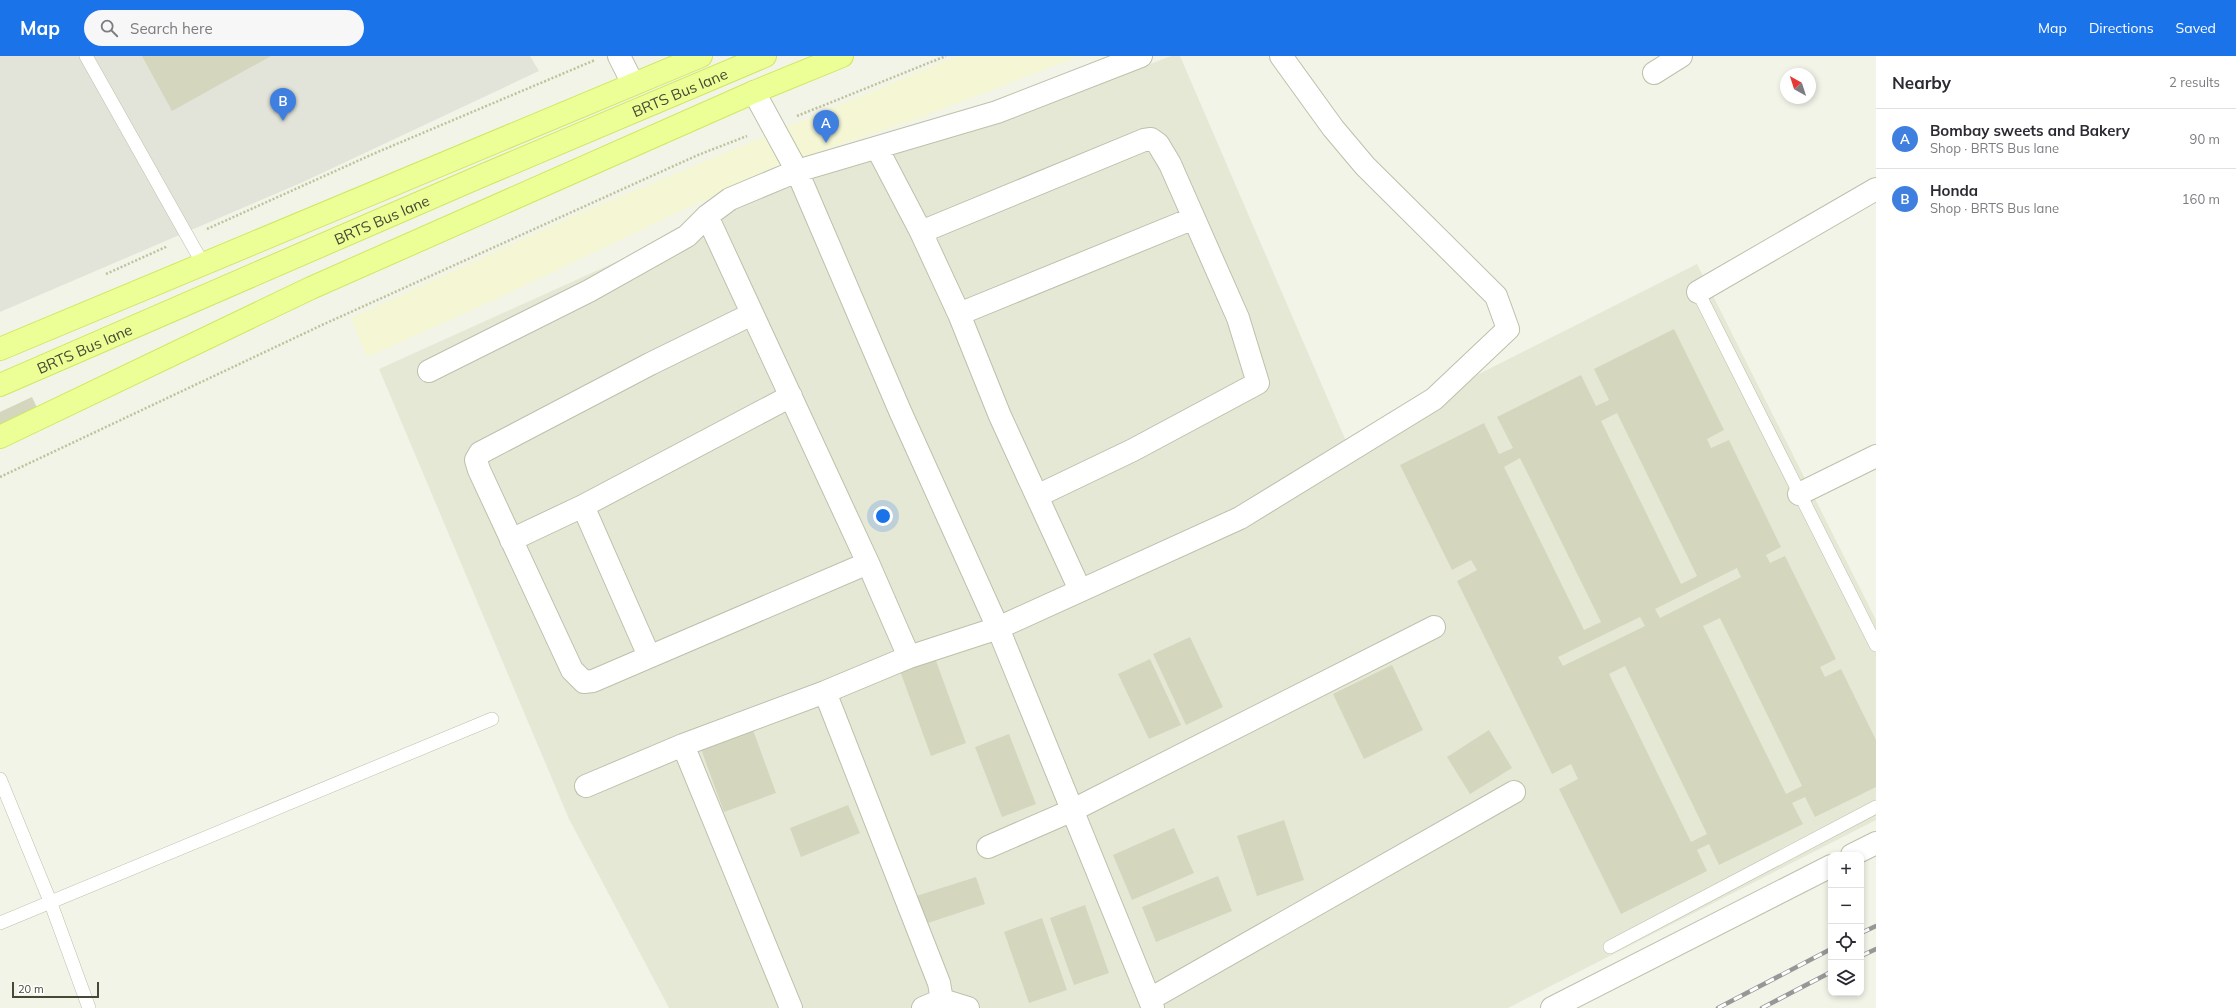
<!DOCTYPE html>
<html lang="en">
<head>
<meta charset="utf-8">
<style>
  :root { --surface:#fff; --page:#f7f7f7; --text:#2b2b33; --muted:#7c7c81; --line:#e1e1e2; --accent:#1a73e8 }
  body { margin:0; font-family:Mulish,sans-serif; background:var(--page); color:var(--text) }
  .controls { position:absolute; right:12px; bottom:12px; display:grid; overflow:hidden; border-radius:8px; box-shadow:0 2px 6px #0003 }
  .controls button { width:36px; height:36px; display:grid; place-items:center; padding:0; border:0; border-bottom:1px solid var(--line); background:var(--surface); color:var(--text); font:20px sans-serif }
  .compass { position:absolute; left:1780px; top:12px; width:36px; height:36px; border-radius:50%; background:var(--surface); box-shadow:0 2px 6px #0003; rotate:321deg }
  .scale { position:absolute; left:12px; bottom:10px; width:87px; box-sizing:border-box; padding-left:4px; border:2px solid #474836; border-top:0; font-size:11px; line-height:14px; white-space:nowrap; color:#474836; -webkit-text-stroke:3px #fff; paint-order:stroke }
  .you { position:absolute; left:883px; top:460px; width:14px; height:14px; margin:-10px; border:3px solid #fff; border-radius:50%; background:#1a73e8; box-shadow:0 0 0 6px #1a73e833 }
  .badge { display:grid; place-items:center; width:26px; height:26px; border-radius:50%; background:var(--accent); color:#fff; font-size:13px; font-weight:700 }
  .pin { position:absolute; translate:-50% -33px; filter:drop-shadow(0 1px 2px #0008) }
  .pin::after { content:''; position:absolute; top:21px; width:14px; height:12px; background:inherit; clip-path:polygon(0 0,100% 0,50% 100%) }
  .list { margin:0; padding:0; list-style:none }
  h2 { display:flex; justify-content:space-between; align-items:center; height:52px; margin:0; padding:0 16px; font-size:17px }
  h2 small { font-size:13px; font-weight:400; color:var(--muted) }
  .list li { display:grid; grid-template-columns:26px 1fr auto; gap:12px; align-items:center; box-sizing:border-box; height:60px; padding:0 16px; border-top:1px solid var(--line) }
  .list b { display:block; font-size:15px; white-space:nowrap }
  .list p { margin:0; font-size:13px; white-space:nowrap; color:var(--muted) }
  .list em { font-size:13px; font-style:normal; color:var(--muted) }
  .icon { flex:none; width:22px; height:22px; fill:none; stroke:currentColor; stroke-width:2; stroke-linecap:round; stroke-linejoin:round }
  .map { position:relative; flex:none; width:1876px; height:952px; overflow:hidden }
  header { display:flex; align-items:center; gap:24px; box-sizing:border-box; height:56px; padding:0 20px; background:var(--accent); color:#fff }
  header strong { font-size:19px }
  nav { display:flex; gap:22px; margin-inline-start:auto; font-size:14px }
  .search { width:280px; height:36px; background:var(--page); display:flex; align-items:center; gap:10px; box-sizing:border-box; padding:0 14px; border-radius:22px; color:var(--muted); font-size:15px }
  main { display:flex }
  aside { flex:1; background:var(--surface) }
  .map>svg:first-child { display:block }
  .residential { fill:#e6e8d6 }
  .commercial { fill:#f5f6d3 }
  .industrial { fill:#e3e4d9 }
  .building { fill:#d4d6bd; fill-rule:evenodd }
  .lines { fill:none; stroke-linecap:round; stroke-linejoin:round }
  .lane-casing { stroke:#bdc0aa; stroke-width:14 }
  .street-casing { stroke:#bdc0aa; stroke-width:24 }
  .primary-casing { stroke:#d1e763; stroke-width:24 }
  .path { stroke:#bec29b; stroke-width:2.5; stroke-dasharray:2 2; stroke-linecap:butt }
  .lane { stroke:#fff; stroke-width:13 }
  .street { stroke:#fff; stroke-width:22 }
  .primary { stroke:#ecff96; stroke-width:22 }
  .rail-casing { stroke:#979797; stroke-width:4.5 }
  .rail { stroke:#fff; stroke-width:3; stroke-dasharray:9; stroke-linecap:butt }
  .labels { text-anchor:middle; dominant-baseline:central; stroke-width:3.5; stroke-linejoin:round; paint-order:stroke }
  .street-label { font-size:15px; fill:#474836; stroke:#fff }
</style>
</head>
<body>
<header>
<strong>Map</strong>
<div class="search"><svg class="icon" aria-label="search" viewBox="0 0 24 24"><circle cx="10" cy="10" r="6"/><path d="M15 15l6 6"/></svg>Search here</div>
<nav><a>Map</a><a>Directions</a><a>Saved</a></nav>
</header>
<main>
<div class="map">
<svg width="1876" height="952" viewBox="0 0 1876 952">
  <rect width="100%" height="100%" fill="#f2f4e8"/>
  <path class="residential" d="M 1171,0 L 1180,0 L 1346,385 L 1697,208 L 1876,564 L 1876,764 L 1508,952 L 669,952 L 569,763 L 379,313 L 775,134 L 987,71 Z"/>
  <path class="commercial" d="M 957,0 L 1079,0 L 917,63 L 778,109 L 490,246 L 367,301 L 351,262 L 578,158 Z"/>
  <path class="industrial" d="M 0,0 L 530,0 L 539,15 L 303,126 L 0,256 Z"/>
  <path class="building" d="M 142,0 L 271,0 L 172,55 Z
    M 1674,273 L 1724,374 L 1707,383 L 1711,392 L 1729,384 L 1781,491 L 1766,499 L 1770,507 L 1785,500 L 1836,603 L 1820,611 L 1825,621 L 1841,613 L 1876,684 L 1876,731 L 1815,761 L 1805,741 L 1792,747 L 1803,768 L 1719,809 L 1709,788 L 1697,794 L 1707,815 L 1621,858 L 1559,733 L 1578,723 L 1571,708 L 1552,718 L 1457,525 L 1477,514 L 1471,504 L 1452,514 L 1400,409 L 1484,367 L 1499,398 L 1513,392 L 1497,361 L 1581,319 L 1596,350 L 1609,344 L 1594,313 ZM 1617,357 L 1697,520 L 1681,528 L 1601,365 ZM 1520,402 L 1601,566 L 1584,574 L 1504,411 ZM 1737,512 L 1741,521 L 1660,562 L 1655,553 ZM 1640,561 L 1645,570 L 1563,610 L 1558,601 ZM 1720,562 L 1802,730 L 1786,738 L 1703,570 ZM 1625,610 L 1707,778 L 1691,786 L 1609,618 Z
    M 32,341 L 39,356 L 0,375 L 0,356 Z
    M 1190,581 L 1223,651 L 1186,669 L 1153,598 Z
    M 935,602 L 966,687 L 931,700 L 900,615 Z
    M 1150,603 L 1181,669 L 1149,683 L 1118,618 Z
    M 1392,609 L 1423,674 L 1364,703 L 1333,638 Z
    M 753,674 L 776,737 L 724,756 L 701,693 Z
    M 1489,674 L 1512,712 L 1470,738 L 1447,701 Z
    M 1009,678 L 1036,748 L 1002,761 L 975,691 Z
    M 848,749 L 860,777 L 801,801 L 790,772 Z
    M 1284,764 L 1304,824 L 1257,840 L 1237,780 Z
    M 1174,772 L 1194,817 L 1132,844 L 1113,799 Z
    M 1218,820 L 1232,855 L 1156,886 L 1142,851 Z
    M 976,821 L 985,848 L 922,869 L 913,841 Z
    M 1085,849 L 1109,917 L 1074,929 L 1050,862 Z
    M 1042,862 L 1067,934 L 1029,947 L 1004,876 Z"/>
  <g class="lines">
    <g class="lane-casing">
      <path id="lane" d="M 86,0 L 203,208
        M 1698,236 L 1876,589
        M 0,723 L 50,845 L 89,952
        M 0,867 L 492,663
        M 1610,891 L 1876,751"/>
    </g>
    <g class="street-casing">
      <path id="street" d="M 619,0 L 633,28
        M 1654,17 L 1681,0
        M 754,36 L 797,115 L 900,355 L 998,572 L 1153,952
        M 877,92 L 921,176 L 959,258 L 1000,360 L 1080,534
        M 707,160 L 868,507 L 909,601
        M 921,176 L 1144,84 L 1151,83 L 1158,88 L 1170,108 L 1238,262 L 1258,327 L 1133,394 L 1037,440
        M 1698,236 L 1876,133
        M 752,258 L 650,308 L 480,397 L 476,404 L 479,414 L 572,614 L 584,626 L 593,625 L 868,507
        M 959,258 L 1194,162
        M 429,315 L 589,235 L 687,180 L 707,160 L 730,143 L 797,115 L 997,56 L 1141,0
        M 1799,438 L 1876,400
        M 583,450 L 649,600
        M 511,484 L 583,450 L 791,340
        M 825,636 L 939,927 L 942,944
        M 683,689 L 791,952
        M 586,730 L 683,689 L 825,636 L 909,601 L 998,572 L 1240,462 L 1434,343 L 1508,273 L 1496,240 L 1365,110 L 1333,72 L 1281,0
        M 988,791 L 1073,754 L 1434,571
        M 1852,799 L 1876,787
        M 1150,943 L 1514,736
        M 923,952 L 942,944 L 968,952
        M 1552,952 L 1831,810"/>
    </g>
    <g class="primary-casing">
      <g id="primary">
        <path d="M 0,293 L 701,0"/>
        <path id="s1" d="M 0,329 L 479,121 L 765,0"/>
        <path d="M 0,381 L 311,232 L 754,36 L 842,0"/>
      </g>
    </g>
    <path class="path" d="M 797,60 L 946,0
      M 207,173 L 373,98 L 595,4
      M 106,218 L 168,190
      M 0,421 L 322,269 L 698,99 L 747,80"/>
    <use href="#lane" class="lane"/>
    <use href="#street" class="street"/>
    <use href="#primary" class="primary"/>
    <g class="rail-casing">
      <path id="rail" d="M 1861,877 L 1876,870
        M 1861,900 L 1876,893
        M 1718,952 L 1831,893
        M 1762,952 L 1831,916"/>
    </g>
    <use href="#rail" class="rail"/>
  </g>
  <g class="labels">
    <g class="street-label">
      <text stroke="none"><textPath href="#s1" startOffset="740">BRTS Bus lane</textPath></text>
      <text stroke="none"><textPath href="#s1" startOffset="416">BRTS Bus lane</textPath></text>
      <text stroke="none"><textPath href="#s1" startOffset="92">BRTS Bus lane</textPath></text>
    </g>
  </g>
</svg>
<div class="controls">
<button>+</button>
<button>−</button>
<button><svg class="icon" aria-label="locate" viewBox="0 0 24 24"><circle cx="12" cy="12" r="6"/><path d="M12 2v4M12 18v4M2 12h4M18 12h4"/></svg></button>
<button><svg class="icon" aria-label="layers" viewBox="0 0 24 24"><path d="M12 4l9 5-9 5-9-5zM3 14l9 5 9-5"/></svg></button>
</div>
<svg class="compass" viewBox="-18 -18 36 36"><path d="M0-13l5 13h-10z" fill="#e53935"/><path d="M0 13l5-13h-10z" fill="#7c7c81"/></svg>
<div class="scale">20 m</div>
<div class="you"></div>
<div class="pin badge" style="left:826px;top:87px;background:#3f7fe0">A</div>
<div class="pin badge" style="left:283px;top:65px;background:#3f7fe0">B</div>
</div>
<aside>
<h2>Nearby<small>2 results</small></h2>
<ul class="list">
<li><span class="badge" style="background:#3f7fe0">A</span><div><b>Bombay sweets and Bakery</b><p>Shop · BRTS Bus lane</p></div><em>90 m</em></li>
<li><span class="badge" style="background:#3f7fe0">B</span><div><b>Honda</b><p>Shop · BRTS Bus lane</p></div><em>160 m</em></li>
</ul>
</aside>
</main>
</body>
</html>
